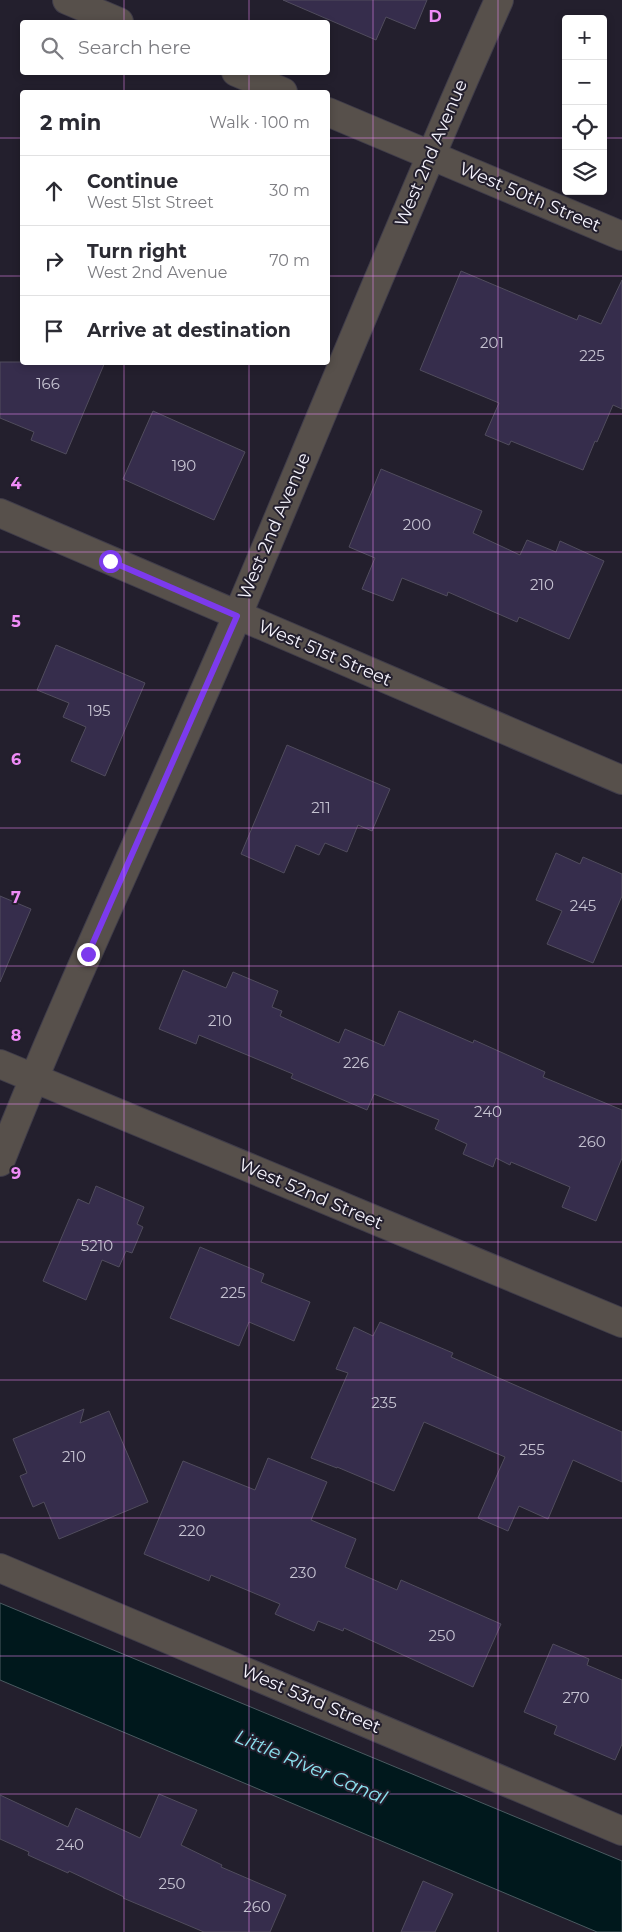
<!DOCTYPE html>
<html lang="en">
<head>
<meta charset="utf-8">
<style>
  :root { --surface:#fff; --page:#f2f2f3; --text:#2b2b33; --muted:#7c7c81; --line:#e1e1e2 }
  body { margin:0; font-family:Montserrat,sans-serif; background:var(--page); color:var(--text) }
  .controls { position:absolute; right:15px; top:15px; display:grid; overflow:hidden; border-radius:5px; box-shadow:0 2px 8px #0003 }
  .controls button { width:45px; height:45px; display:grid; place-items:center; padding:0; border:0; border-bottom:1px solid var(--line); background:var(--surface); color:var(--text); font:25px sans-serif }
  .stop { position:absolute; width:15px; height:15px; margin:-11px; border:4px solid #7c3aed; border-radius:50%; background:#fff }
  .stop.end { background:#7c3aed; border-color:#fff; box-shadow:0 1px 5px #0008 }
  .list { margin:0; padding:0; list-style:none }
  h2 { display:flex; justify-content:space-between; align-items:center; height:65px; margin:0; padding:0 20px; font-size:21px }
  h2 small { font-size:16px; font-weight:400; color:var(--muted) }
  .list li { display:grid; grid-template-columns:32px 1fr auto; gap:15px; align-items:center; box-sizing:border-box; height:70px; padding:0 20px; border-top:1px solid var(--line) }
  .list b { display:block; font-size:19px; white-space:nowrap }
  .list p { margin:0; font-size:16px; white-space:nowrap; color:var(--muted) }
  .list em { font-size:16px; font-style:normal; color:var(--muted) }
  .icon { flex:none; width:28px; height:28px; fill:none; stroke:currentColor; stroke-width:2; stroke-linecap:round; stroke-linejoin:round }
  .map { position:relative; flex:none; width:622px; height:1932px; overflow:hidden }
  .search { position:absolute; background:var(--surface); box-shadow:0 2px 8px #0003; left:20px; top:20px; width:310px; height:55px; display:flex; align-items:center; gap:12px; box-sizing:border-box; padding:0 18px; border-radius:5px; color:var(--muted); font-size:19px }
  .panel { position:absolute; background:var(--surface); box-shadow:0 2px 8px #0003; left:20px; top:90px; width:310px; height:275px; border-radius:5px }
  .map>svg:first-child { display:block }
  .water { fill:#00181c; stroke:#4a5a60 }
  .building { fill:#362d4c; stroke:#504c5d }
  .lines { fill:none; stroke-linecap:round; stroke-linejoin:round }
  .minor-casing { stroke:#403d4a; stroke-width:30 }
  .minor { stroke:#57504b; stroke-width:28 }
  .route { stroke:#7c3aed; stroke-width:6 }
  .grid { fill:none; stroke:#ef8bf7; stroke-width:1; stroke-opacity:0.55 }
  .labels { text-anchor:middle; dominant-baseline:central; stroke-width:4; stroke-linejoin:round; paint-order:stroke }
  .number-label { font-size:15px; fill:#c5c2d1 }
  .street-label { font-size:18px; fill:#f5f3fd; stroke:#231f2d }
  .water-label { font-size:19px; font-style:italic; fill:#8de3f1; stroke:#231f2d }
  .grid-label { font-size:16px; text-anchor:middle; font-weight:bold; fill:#ef8bf7; stroke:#231f2d; stroke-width:4; stroke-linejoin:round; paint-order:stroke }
</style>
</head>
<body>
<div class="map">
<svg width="622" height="1932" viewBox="0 0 622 1932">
  <rect width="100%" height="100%" fill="#231f2d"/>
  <path class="water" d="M 0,1603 L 622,1861 L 622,1932 L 597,1932 L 0,1680 Z"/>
  <path class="building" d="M 283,0 L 427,0 L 415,29 L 386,17 L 376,40 Z
    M 461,271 L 577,320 L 579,315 L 601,324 L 622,280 L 622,409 L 613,405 L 597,442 L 595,441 L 583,470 L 511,441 L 509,445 L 485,435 L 499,403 L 420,370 Z
    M 0,362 L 105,362 L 66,454 L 31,440 L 34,432 L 0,418 Z
    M 153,411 L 245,452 L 214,520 L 123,479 Z
    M 381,469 L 482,511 L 473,533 L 520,555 L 527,540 L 556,552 L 560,541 L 604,561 L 569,639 L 519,617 L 517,622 L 448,592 L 447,596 L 402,578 L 393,601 L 362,589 L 375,558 L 349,547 Z
    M 56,645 L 145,683 L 105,776 L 71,761 L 86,727 L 63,717 L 69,703 L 37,690 Z
    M 287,745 L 390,789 L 372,831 L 358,825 L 347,852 L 325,843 L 319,855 L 296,845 L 284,873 L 241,854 Z
    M 556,853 L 580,864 L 583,857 L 622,874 L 622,896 L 593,963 L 547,944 L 562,911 L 536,900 Z
    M 0,896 L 31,909 L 0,982 Z
    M 183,970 L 226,988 L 233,972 L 278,991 L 272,1007 L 282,1011 L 280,1016 L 339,1043 L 345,1029 L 384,1046 L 399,1011 L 473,1043 L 474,1040 L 545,1072 L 543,1077 L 622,1110 L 622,1158 L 596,1221 L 562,1207 L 570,1187 L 511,1162 L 510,1165 L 496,1158 L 493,1167 L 463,1154 L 467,1144 L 435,1129 L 439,1120 L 374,1094 L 367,1110 L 291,1078 L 293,1074 L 199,1035 L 196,1044 L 159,1029 Z
    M 96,1186 L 144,1207 L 137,1224 L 143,1227 L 132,1253 L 126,1251 L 119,1267 L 102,1260 L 86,1300 L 43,1281 L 78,1199 L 89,1204 Z
    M 200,1247 L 264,1274 L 261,1282 L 310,1302 L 294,1341 L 249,1322 L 239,1346 L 170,1318 Z
    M 380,1322 L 453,1353 L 451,1357 L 622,1432 L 622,1482 L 573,1460 L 548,1519 L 519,1506 L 508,1531 L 478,1518 L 505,1457 L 424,1422 L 394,1491 L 337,1467 L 337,1468 L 311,1458 L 348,1373 L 336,1369 L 354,1327 L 373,1336 Z
    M 84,1409 L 80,1423 L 109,1411 L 148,1502 L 59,1539 L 44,1502 L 33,1507 L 20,1476 L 27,1473 L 13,1439 Z
    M 268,1458 L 327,1482 L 311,1520 L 356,1539 L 345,1567 L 397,1590 L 401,1580 L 501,1624 L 473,1687 L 344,1628 L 343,1631 L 318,1621 L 314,1631 L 275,1614 L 280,1604 L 211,1575 L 209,1581 L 144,1554 L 183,1461 L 255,1490 Z
    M 553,1644 L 589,1659 L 587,1665 L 622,1680 L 622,1744 L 615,1760 L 554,1734 L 557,1726 L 524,1712 Z
    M 159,1794 L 197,1810 L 181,1845 L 222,1865 L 221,1867 L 286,1895 L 270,1932 L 204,1932 L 123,1898 L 124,1897 L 69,1871 L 68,1873 L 28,1855 L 29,1852 L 0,1839 L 0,1795 L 68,1827 L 76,1808 L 140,1838 Z
    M 423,1881 L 453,1894 L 435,1932 L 401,1932 Z"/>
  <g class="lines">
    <g class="minor-casing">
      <path id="minor" d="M 67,0 L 119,22
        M 236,72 L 283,92
        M 328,112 L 622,236
        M 0,513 L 622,780
        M 0,1064 L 622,1323
        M 0,1162 C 73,977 160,797 238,614 C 325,409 408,203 499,0
        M 0,1568 L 622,1831"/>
    </g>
    <use href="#minor" class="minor"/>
  </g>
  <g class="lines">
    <path class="route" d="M 88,954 L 237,616 L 110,561"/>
  </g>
  <path class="grid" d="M 124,0 L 124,22M 249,0 L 249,22M 373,0 L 373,1932M 498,0 L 498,1932M 124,72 L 124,92M 249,72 L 249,92M 0,138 L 22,138M 328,138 L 566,138M 603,138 L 622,138M 0,276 L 22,276M 328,276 L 622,276M 124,362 L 124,1932M 249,362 L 249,1932M 0,414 L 622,414M 0,552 L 622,552M 0,690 L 622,690M 0,828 L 622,828M 0,966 L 622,966M 0,1104 L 622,1104M 0,1242 L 622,1242M 0,1380 L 622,1380M 0,1518 L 622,1518M 0,1656 L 622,1656M 0,1794 L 622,1794"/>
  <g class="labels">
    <g class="number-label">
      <text x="492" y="342">201</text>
      <text x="592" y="355">225</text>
      <text x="48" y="383">166</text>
      <text x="184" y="465">190</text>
      <text x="417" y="524">200</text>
      <text x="542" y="584">210</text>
      <text x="99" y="710">195</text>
      <text x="321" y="807">211</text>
      <text x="583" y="905">245</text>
      <text x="220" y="1020">210</text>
      <text x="356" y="1062">226</text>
      <text x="488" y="1111">240</text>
      <text x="592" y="1141">260</text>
      <text x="97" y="1245">5210</text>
      <text x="233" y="1292">225</text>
      <text x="384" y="1402">235</text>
      <text x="532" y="1449">255</text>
      <text x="74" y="1456">210</text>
      <text x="192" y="1530">220</text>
      <text x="303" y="1572">230</text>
      <text x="442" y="1635">250</text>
      <text x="576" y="1697">270</text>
      <text x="70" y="1844">240</text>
      <text x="172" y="1883">250</text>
      <text x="257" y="1906">260</text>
    </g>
    <g class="street-label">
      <text transform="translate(431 153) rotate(-67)">West 2nd Avenue</text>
      <text transform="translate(530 197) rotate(23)">West 50th Street</text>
      <text transform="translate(274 526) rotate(-67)">West 2nd Avenue</text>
      <text transform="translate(325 653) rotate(23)">West 51st Street</text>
      <text transform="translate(311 1194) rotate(23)">West 52nd Street</text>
      <text transform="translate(311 1699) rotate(23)">West 53rd Street</text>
    </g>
    <g class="water-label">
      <text transform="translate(311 1767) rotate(23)">Little River Canal</text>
    </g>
  </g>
  <g class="grid-label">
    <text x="435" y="22">D</text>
    <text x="16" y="489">4</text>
    <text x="16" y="627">5</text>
    <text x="16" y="765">6</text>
    <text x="16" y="903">7</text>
    <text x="16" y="1041">8</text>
    <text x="16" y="1179">9</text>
  </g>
</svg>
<div class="controls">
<button>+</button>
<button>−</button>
<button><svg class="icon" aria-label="locate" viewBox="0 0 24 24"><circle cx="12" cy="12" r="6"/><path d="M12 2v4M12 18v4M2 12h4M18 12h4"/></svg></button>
<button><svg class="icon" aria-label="layers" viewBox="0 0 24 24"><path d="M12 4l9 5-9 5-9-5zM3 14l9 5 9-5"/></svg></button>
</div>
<div class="stop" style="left:110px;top:561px"></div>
<div class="stop end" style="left:88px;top:954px"></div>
<div class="search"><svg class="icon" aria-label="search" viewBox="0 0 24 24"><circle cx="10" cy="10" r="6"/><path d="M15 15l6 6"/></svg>Search here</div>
<section class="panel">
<h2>2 min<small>Walk · 100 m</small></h2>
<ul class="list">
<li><svg class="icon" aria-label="ahead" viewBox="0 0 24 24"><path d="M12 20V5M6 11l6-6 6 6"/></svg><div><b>Continue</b><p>West 51st Street</p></div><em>30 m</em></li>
<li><svg class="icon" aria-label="right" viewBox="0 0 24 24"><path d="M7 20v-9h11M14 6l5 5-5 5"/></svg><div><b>Turn right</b><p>West 2nd Avenue</p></div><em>70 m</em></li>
<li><svg class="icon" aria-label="arrive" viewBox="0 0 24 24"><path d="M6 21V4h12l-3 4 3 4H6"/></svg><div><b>Arrive at destination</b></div></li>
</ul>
</section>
</div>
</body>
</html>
